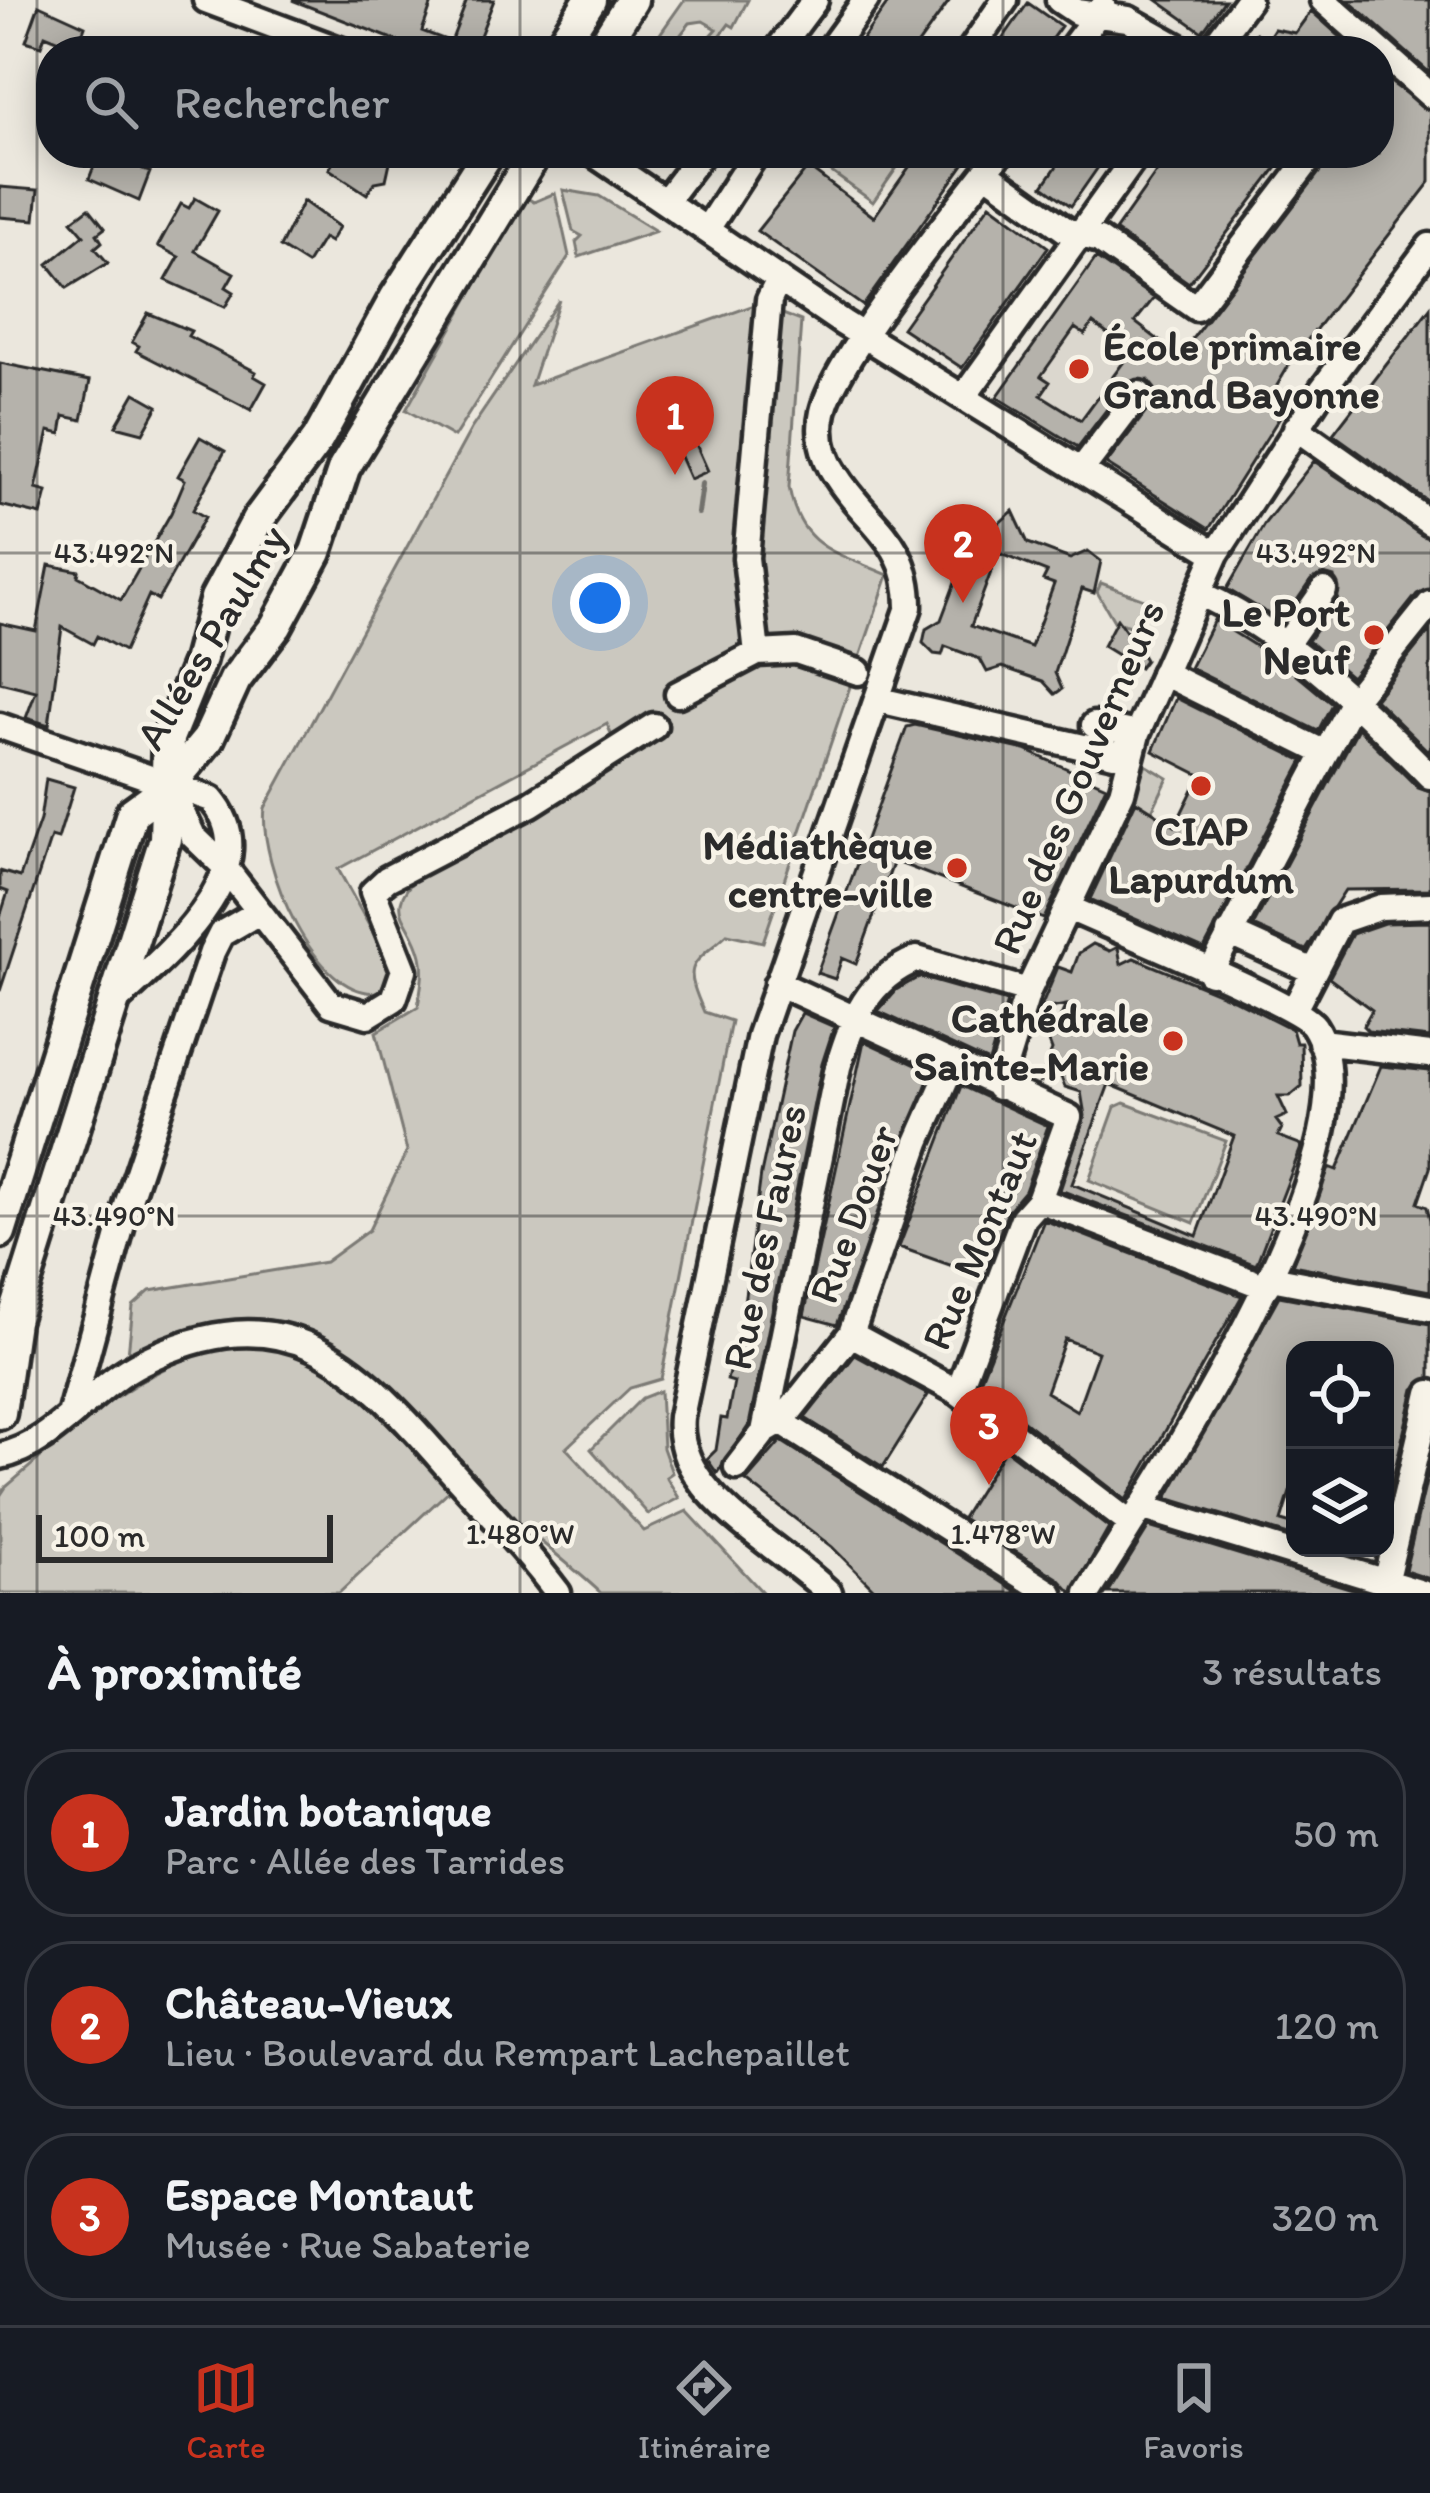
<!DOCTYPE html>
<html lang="fr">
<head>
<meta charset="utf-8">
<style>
  :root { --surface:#171b24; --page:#242831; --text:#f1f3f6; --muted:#9ea1a6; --line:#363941; --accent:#c8321e }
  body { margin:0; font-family:Itim,sans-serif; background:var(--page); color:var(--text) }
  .controls { position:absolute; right:36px; bottom:36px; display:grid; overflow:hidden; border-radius:24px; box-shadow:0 6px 30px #0003 }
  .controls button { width:108px; height:108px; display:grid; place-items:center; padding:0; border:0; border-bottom:3px solid var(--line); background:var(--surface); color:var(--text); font:60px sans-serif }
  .scale { position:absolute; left:36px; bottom:30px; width:297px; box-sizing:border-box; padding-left:12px; border:6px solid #2b2b2b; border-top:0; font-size:33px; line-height:42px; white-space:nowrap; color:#2b2b2b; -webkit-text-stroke:9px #f7f3e8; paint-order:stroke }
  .you { position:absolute; left:600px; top:603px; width:42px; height:42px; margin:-30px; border:9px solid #fff; border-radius:50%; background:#1a73e8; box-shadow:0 0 0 18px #1a73e833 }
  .badge { display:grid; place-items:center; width:78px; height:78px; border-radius:50%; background:var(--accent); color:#fff; font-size:39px; font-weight:700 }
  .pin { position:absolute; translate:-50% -99px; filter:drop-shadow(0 3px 6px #0008) }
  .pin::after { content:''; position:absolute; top:63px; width:42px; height:36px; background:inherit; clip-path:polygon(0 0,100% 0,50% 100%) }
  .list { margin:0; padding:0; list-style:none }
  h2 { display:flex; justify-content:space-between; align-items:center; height:156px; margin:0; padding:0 48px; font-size:51px }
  h2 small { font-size:39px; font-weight:400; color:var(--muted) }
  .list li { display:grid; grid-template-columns:78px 1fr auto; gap:36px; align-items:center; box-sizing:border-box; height:168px; margin:0 24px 24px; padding:0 24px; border:3px solid var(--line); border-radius:48px }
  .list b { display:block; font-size:45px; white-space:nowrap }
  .list p { margin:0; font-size:39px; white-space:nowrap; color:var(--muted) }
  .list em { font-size:39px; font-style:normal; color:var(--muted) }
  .icon { flex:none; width:66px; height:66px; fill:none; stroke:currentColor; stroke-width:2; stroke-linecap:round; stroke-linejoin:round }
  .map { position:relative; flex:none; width:1430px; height:1593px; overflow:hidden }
  .search { position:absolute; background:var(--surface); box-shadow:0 6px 30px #0003; left:36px; right:36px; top:36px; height:132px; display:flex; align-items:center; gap:30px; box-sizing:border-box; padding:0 42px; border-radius:48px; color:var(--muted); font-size:45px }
  .sheet { height:732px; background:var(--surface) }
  nav { display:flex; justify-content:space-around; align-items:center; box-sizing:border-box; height:168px; border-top:3px solid var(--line); background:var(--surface); font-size:33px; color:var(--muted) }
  nav a { display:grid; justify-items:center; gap:6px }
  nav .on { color:var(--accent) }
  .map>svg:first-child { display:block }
  .built { fill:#dbd7ce }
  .green { fill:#cbc8bf; stroke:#7b7a75; stroke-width:3 }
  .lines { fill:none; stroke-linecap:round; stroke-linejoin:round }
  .stream { stroke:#72716c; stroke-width:6 }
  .building { fill:#b5b2ab; stroke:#2b2b2b; stroke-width:3; fill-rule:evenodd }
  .minor-casing { stroke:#2b2b2b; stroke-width:33 }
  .major-casing { stroke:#2b2b2b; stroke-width:39 }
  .minor { stroke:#f7f3e8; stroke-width:24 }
  .major { stroke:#f7f3e8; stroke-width:30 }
  .ticks { fill:none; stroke:#2b2b2b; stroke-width:3; stroke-opacity:0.45 }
  .poi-dot { fill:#c8321e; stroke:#f7f3e8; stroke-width:4.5 }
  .labels { text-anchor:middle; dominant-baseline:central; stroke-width:9; stroke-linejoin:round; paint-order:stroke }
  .poi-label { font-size:42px; font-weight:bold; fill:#2b2b2b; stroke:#f7f3e8; text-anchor:end }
  .street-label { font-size:42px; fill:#2b2b2b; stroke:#f7f3e8 }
  .ticks-label { font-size:30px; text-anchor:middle; fill:#2b2b2b; stroke:#f7f3e8; stroke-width:9; stroke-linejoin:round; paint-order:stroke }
</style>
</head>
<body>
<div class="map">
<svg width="1430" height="1593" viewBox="0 0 1430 1593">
  <rect width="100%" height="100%" fill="#ebe7dd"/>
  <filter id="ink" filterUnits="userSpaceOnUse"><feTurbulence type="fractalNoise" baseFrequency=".00833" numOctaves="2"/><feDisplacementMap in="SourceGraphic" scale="24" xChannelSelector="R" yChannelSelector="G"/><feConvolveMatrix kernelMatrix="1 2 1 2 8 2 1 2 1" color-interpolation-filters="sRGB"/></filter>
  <g filter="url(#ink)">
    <path class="built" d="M 1080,280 L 1162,342 L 1082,450 L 997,397 Z
      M 1385,1418 L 1415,1426 L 1379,1573 L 1296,1548 L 1385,1548 Z"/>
    <path class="green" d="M 684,0 L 748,0 L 734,27 L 729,24 L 709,51 L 697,51 L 717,29 L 703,21 L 690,23 L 668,51 L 648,51 Z
      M 805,153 L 907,153 L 873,202 Z
      M 563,190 L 599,196 L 656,231 L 579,257 L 576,242 L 582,236 L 573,231 Z
      M 555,193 L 569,256 L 454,437 L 406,410 L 525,197 L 534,202 Z
      M 559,300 L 531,385 L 757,304 L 801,321 L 789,487 C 800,549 836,552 888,575 L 763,942 L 727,934 C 691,967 682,962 704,1012 L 731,1021 L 661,1379 L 630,1388 L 566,1448 L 644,1531 L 687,1511 L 763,1593 L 601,1593 C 565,1560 525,1530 489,1497 C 431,1443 353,1331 270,1320 C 223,1313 171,1336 128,1354 L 133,1306 L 150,1291 L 325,1262 L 369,1230 L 407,1151 L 376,1032 L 418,1007 C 420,991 425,973 421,956 C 412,917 382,913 418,876 L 623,763 L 607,724 L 338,869 L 393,969 L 379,992 C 315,1001 258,862 265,808 L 471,429 Z
      M 1101,583 L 1147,600 L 1135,628 L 1114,621 L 1097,592 Z
      M 1146,765 L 1168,778 L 1152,811 L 1131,798 Z
      M 1124,1103 L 1226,1141 L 1194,1223 L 1089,1180 L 1115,1107 Z
      M 226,1344 C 342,1345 379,1411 454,1486 L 339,1593 L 0,1593 L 0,1496 L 6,1487 C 80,1424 131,1373 226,1344 Z
      M 660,1391 L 663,1448 L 672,1473 L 666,1477 L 679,1498 L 648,1514 L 591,1449 L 642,1398 Z"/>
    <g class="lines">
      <path class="stream" d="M 698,513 L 702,484"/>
    </g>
    <path class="building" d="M 292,0 L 433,0 L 422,31 L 451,42 L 467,0 L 494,0 L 474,51 L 423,51 Z
      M 890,0 L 950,0 L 913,51 L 854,51 Z
      M 1157,0 L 1225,0 L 1202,32 Z
      M 1348,0 L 1430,0 L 1430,73 Z
      M 1028,3 L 1061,26 L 1043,51 L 994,51 Z
      M 39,5 L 85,26 L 77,48 L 45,35 L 41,46 L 26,41 Z
      M 1311,11 L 1356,51 L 1242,51 L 1256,33 L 1267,40 L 1274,29 L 1295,33 Z
      M 1389,81 L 1430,111 L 1430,182 L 1292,360 L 1272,394 L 1288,404 L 1209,529 L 1106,464 L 1153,403 L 1155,389 L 1148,380 L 1127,383 L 1078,447 L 997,397 L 1096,258 L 1154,298 L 1135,322 L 1179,356 L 1334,153 L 1379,153 L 1379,94 ZM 1093,323 L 1131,352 L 1081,420 L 1041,395 L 1050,382 L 1041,376 L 1075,328 L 1085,335 Z
      M 99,153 L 149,153 L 143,170 L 150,172 L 139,201 L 89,179 Z
      M 339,153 L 382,153 L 390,162 L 386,180 L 375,182 L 367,194 L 329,169 Z
      M 919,153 L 972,153 L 863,306 L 757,231 L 808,167 L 874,217 Z
      M 1066,153 L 1108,153 L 1071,206 L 1043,186 Z
      M 1170,153 L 1288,153 L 1189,283 L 1115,231 Z
      M 0,187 L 38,190 L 35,220 L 0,217 Z
      M 195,198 L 218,211 L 195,251 L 234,273 L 226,287 L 234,292 L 225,307 L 166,280 L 179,257 L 158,246 L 181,204 L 189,208 Z
      M 303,201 L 339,227 L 330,242 L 323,238 L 307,264 L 280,247 Z
      M 990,204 L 1048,247 L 962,368 L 902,328 Z
      M 89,208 L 105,228 L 97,234 L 102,242 L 95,248 L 108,263 L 67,288 L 48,264 L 84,235 L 72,221 Z
      M 1430,308 L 1430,503 L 1333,434 Z
      M 148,313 L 191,331 L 188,336 L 256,372 L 254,376 L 266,383 L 251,410 L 136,351 L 139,346 L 132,342 Z
      M 0,363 L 90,381 L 82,420 L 64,416 L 61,434 L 49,431 L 36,489 L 47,492 L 41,515 L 0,505 Z
      M 135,393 L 158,406 L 143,433 L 116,426 Z
      M 691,433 L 708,471 L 690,479 L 673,441 Z
      M 200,437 L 225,451 L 193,510 L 205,517 L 158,600 L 149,595 L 124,651 L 97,636 L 93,644 L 62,627 L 49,725 L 26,718 L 36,691 L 0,682 L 0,623 L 36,631 L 49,565 L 79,571 L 78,576 L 121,600 L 171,513 L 185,480 L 178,476 Z
      M 1314,461 L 1430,539 L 1430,588 L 1417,594 L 1351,677 L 1308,641 L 1338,598 L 1334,577 L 1324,574 L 1311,580 L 1282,622 L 1227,589 L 1265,523 Z
      M 1013,511 L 1028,543 L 1070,559 L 1088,551 L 1101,561 L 1094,593 L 1082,589 L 1055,673 L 1062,689 L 1055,694 L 1043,681 L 1002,667 L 987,672 L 980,659 L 945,646 L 942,655 L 934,654 L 923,643 L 926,629 L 941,620 L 970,543 L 961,532 L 964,520 L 976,515 L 996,526 ZM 998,553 L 1047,572 L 1043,580 L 1054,584 L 1031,647 L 971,626 Z
      M 1117,619 L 1127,633 L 1143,638 L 1138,648 L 1145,660 L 1139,668 L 1103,646 Z
      M 1214,620 L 1284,664 L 1332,704 L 1318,731 L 1190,668 Z
      M 1430,630 L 1430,753 L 1375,699 Z
      M 1176,698 L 1303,761 L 1204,949 L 1090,899 L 1136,801 L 1175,826 L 1200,775 L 1153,751 Z
      M 915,725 L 1025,750 L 1106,786 L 1044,919 L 894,861 L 856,964 L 842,958 L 835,979 L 817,973 L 907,727 Z
      M 1358,728 L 1418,788 L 1430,792 L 1430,889 L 1345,890 L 1306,950 L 1253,926 Z
      M 46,779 L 74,787 L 58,839 L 51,837 L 0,991 L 0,917 L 8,892 L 0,889 L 0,871 L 20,877 L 40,820 Z
      M 1430,922 L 1430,1038 L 1368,1031 L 1363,1026 L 1372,1010 L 1329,978 L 1352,934 L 1384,923 Z
      M 1093,944 L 1110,951 L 1118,947 L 1121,964 L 1134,958 L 1233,999 L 1292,1029 L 1296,1043 L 1301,1043 L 1302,1086 L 1290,1096 L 1278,1096 L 1287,1115 L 1276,1120 L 1282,1128 L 1278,1136 L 1302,1145 L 1256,1265 L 1060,1190 L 1085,1116 L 1081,1092 L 1065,1087 L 1059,1072 L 1040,1082 L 1052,1050 L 1049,1042 L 1066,1005 L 1040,1010 L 1058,967 L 1072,972 L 1079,953 ZM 1109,1084 L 1234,1136 L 1197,1236 L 1072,1184 Z
      M 919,977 L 1007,1002 L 989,1062 L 878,1011 L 896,990 Z
      M 802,1013 L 834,1027 L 822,1064 L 749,1425 L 717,1473 L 707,1459 L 716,1450 L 721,1418 L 727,1419 L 734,1382 L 727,1380 L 731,1364 L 725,1352 L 739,1341 L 761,1174 L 792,1031 Z
      M 864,1041 L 931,1072 L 837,1325 L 804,1316 Z
      M 1381,1066 L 1430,1071 L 1430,1168 L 1418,1203 L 1427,1207 L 1430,1220 L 1430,1291 L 1292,1265 L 1329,1167 L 1337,1170 Z
      M 961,1086 L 1048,1126 L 1025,1191 L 1008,1211 L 987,1268 L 980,1265 L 975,1274 L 899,1247 Z
      M 1044,1220 L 1242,1296 L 1126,1500 L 978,1386 ZM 1065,1339 L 1098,1352 L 1077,1411 L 1046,1392 Z
      M 1279,1296 L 1430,1324 L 1430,1377 L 1414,1389 L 1385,1511 L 1385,1350 L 1295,1350 L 1295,1476 L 1281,1521 L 1295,1525 L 1295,1537 L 1167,1498 Z
      M 855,1355 L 928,1395 L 883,1467 L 805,1418 Z
      M 781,1441 L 1019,1593 L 878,1593 L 832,1547 L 746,1481 Z
      M 1005,1449 L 1109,1528 L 1072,1593 L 1059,1579 L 962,1518 Z
      M 1430,1465 L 1430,1579 L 1405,1571 Z
      M 1149,1527 L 1366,1593 L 1108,1593 Z"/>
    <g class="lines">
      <g class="minor-casing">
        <path id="minor" d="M 206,0 L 342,51
          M 1059,0 L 1077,12 L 1128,19 L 1185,51
          M 1323,0 L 1430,95
          M 777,51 L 815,0
          M 829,51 L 866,0
          M 970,51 L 1005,0
          M 1070,51 L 1103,7
          M 1210,51 L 1248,0
          M 593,153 L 843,323 L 1216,554
          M 985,172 L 1066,230 L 1099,240 L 1196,308 L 1314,153
          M 667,199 L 702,153
          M 707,229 L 756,153
          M 965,395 L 1138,153
          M 1296,428 L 1430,523
          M 1082,469 L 1139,394
          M 1199,593 C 1289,634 1362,707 1430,776
          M 1285,646 L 1324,590
          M 757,653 L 746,558 L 769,300 L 779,279
          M 1163,673 L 1325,753
          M 678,694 L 757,653 L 796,651 L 858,672
          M 879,700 L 1114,754 L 1131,753
          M 1094,725 L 1137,734
          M 0,726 L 211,799 C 273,871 160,960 112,1005
          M 169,786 L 193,836 L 224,866 L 331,1004 L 368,1015 L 394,999 L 404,970 L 373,892 L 387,879 L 531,804 L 654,726
          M 1069,908 C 1107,926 1300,1004 1314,1026 C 1387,1138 1152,1490 1088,1593
          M 1229,933 L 1311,970
          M 1210,973 L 1354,699 L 1430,604
          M 777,983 L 1069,1117 L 1039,1200 L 1023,1218 L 958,1392
          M 1295,1008 L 1340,921 L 1381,907 L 1430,905
          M 1321,1042 L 1430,1055
          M 998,1087 L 1028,991 L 1122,792 L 1137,734 L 1216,554 L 1322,390 L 1430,246
          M 1039,1200 L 1266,1287
          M 1271,1278 L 1430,1308
          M 851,1334 L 958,1392 L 1131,1524
          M 71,1412 L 128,1202 L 212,952 L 221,934 L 259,912
          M 781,1422 L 1050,1593
          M 764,1432 L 781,1422 L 851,1334 L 918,1142 L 952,1065
          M 0,1456 C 55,1445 91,1387 142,1362 C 284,1292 353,1359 444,1463 C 482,1506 524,1547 558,1593
          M 737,1467 L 764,1432 L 838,1067 C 853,1019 867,979 917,959 L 1028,991
          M 1141,1507 L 1422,1593
          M 1385,1583 L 1430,1393
          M 829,1593 C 779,1543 673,1495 681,1417 L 760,1035 L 909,607 C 909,538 867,526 835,474 C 823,456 818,434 823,412 C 835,357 960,206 1000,153"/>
      </g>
      <g class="major-casing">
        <path id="major" d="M 557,51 L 590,0
          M 600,51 L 632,0
          M 0,1232 L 132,813 L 169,786 L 208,739 L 235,680 L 276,626 L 316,552 L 344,468 L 535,153
          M 0,1413 L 13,1321 L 165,839 L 168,738 L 199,662 L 216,598 L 257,521 L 318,439 L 396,297 L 488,153"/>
      </g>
      <use href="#minor" class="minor"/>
      <use href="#major" class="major"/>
    </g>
  </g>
  <path class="ticks" d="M 37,0 L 37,1593M 520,0 L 520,51M 1003,0 L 1003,51M 520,153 L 520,1593M 1003,153 L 1003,1593M 0,553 L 1430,553M 0,1216 L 1430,1216"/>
  <g class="poi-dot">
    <circle cx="1079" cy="369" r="12"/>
    <circle cx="1374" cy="635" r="12"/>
    <circle cx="1201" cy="786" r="12"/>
    <circle cx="957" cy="868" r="12"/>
    <circle cx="1173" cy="1041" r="12"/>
  </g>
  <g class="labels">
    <g class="poi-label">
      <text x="1103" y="345" text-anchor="start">École primaire<tspan x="1103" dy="48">Grand Bayonne</tspan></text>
      <text x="1350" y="611">Le Port<tspan x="1350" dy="48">Neuf</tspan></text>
      <text x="1201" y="830" text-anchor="middle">CIAP<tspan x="1201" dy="48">Lapurdum</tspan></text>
      <text x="933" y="844">Médiathèque<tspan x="933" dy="48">centre-ville</tspan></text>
      <text x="1149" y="1017">Cathédrale<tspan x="1149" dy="48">Sainte-Marie</tspan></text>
    </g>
    <g class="street-label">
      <text transform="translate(211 637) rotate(-59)">Allées Paulmy</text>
      <text transform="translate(1078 777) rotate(-67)">Rue des Gouverneurs</text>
      <text transform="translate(853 1214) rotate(-70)">Rue Douer</text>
      <text transform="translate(764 1237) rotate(-78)">Rue des Faures</text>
      <text transform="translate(979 1240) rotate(-67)">Rue Montaut</text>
    </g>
  </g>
  <g class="ticks-label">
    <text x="114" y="563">43.492°N</text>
    <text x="1316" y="563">43.492°N</text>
    <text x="114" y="1226">43.490°N</text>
    <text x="1316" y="1226">43.490°N</text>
    <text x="520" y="1544">1.480°W</text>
    <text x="1003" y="1544">1.478°W</text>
  </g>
</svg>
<div class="controls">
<button><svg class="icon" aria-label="locate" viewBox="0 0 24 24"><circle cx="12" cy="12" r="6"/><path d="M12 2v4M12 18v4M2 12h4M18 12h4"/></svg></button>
<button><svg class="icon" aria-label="layers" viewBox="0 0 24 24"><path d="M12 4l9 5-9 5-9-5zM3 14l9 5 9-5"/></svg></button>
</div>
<div class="scale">100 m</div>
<div class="you"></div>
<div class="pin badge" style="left:675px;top:475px">1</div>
<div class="pin badge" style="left:963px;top:603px">2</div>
<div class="pin badge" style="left:989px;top:1485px">3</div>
<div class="search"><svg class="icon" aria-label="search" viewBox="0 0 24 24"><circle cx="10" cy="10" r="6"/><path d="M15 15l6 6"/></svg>Rechercher</div>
</div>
<section class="sheet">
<h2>À proximité<small>3 résultats</small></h2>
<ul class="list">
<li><span class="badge">1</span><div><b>Jardin botanique</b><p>Parc · Allée des Tarrides</p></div><em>50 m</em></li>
<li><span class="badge">2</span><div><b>Château-Vieux</b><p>Lieu · Boulevard du Rempart Lachepaillet</p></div><em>120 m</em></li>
<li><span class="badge">3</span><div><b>Espace Montaut</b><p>Musée · Rue Sabaterie</p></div><em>320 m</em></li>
</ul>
</section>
<nav>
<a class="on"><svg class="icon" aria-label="map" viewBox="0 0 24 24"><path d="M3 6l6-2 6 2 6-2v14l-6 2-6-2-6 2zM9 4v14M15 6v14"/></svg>Carte</a>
<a><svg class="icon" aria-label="directions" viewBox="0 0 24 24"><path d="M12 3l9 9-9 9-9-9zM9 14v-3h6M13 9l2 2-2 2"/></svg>Itinéraire</a>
<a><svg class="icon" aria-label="saved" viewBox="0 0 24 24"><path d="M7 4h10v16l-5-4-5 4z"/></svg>Favoris</a>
</nav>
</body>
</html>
